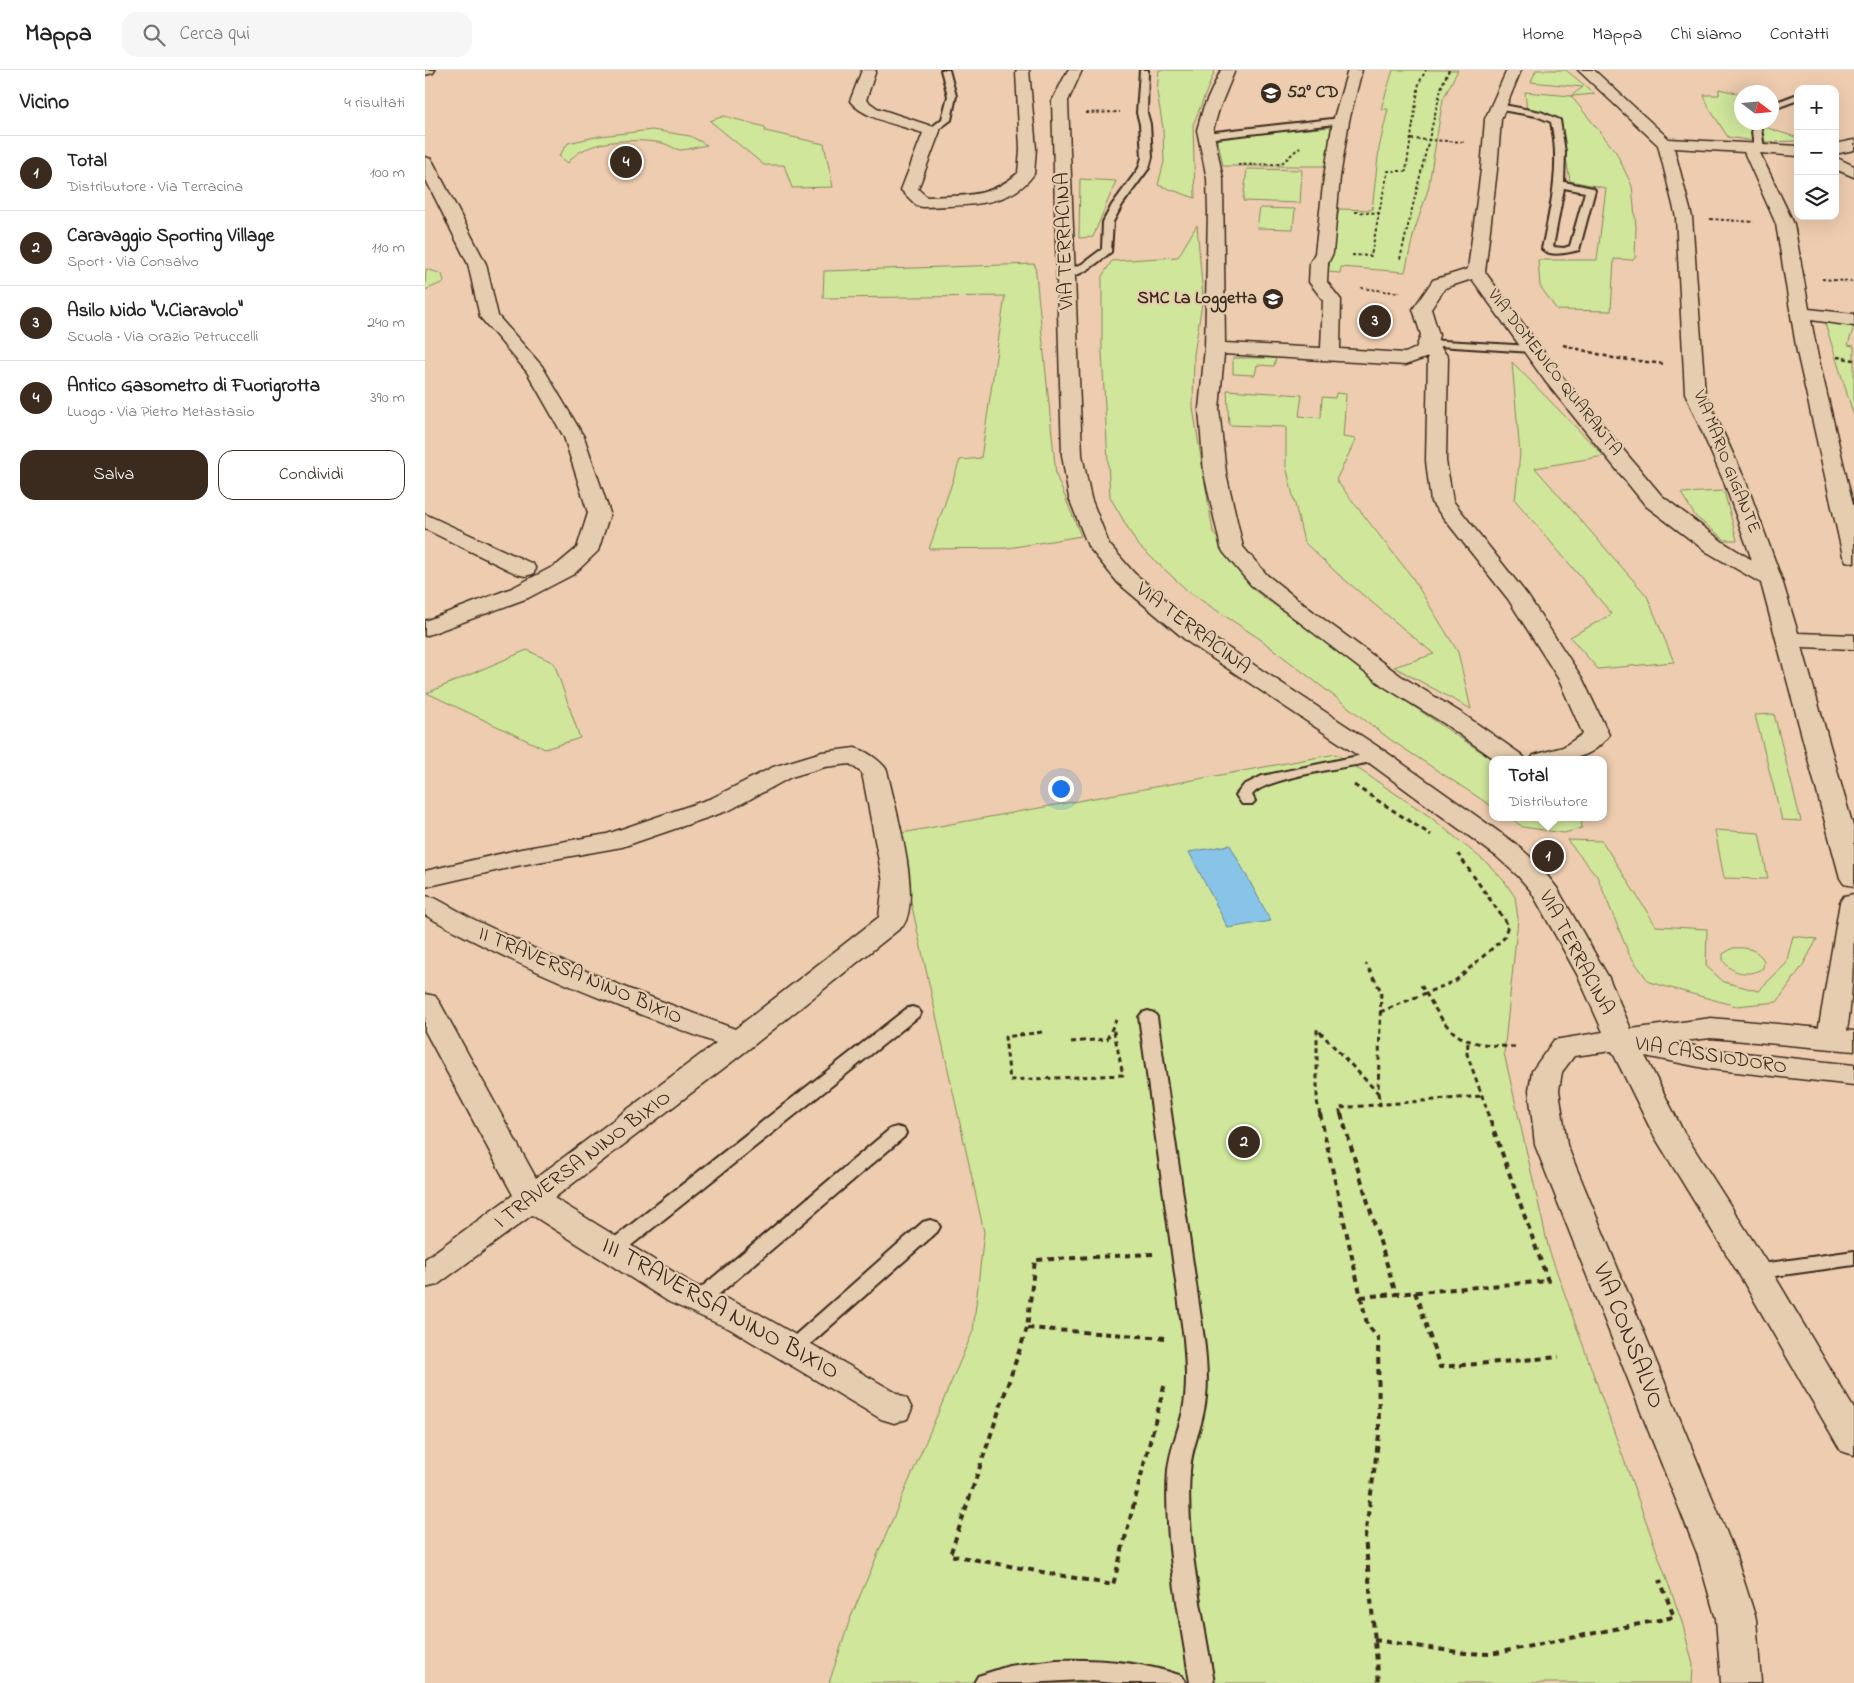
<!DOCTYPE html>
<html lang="it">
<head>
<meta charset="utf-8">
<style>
  :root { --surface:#fff; --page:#f6f6f6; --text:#222; --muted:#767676; --line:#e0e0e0; --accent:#3b2a1e }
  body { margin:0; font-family:"Indie Flower",sans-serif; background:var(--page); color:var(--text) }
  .controls { position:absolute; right:15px; top:15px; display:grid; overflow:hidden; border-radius:10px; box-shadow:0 5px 20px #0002 }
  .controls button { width:45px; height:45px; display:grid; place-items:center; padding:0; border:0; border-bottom:1px solid var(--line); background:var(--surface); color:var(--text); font:25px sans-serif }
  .compass { position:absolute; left:1309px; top:15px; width:45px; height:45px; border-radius:50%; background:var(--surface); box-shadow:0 5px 20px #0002; rotate:106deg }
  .you { position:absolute; left:635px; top:718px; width:18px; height:18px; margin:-12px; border:4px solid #fff; border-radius:50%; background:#1a73e8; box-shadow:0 0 0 8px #1a73e833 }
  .badge { display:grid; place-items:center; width:32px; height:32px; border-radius:50%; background:var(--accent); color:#fff; font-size:16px; font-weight:700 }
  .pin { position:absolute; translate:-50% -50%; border:2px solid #fff; box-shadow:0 1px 5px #0006 }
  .popup { position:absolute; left:1064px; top:686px; width:118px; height:65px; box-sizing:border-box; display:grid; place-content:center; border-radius:10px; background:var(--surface); filter:drop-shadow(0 1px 4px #0005); font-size:16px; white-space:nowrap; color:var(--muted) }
  .popup b { font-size:19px; color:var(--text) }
  .popup::after { content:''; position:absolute; left:50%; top:100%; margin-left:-10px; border:10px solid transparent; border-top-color:var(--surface) }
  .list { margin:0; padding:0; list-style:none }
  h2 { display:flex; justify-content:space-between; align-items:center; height:65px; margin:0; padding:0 20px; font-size:21px }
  h2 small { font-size:16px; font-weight:400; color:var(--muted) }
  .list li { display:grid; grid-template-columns:32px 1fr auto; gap:15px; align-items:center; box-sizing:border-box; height:75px; padding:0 20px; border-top:1px solid var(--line) }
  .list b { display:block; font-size:19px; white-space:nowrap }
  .list p { margin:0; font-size:16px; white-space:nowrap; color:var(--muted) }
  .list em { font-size:16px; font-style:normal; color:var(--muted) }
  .actions { display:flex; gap:10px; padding:15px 20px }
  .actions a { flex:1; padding:11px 0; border:1px solid var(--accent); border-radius:15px; text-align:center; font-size:18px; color:var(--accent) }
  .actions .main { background:var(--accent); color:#fff }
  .icon { flex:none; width:28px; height:28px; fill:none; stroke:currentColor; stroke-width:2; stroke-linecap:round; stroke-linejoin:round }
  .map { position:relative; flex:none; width:1429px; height:1613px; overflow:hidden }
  header { display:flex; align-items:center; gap:30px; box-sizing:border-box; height:70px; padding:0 25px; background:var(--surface); border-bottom:1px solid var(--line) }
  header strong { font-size:24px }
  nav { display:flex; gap:28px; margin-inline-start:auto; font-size:18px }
  .search { width:350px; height:45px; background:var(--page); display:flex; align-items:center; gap:12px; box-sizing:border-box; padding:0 18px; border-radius:15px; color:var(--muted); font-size:19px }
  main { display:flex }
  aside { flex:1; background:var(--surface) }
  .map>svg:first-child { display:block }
  .green { fill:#cfe69b; stroke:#85885c }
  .water { fill:#88c4e8; stroke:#698697 }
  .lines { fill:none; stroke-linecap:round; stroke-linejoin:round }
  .lane-casing { stroke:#3b2a1e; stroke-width:4 }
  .street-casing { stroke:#3b2a1e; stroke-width:3 }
  .secondary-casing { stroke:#3b2a1e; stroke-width:3 }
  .path-far3 { stroke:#3b2a1e; stroke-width:2; stroke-dasharray:3 2.5; stroke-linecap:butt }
  .path-far2 { stroke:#3b2a1e; stroke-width:2.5; stroke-dasharray:4 3; stroke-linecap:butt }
  .path-far1 { stroke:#3b2a1e; stroke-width:3; stroke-dasharray:5 4; stroke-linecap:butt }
  .path { stroke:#3b2a1e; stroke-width:4; stroke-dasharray:6 5; stroke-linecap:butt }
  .lane { fill:#e7cdaf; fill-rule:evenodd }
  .street { fill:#e7cdaf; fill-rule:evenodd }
  .secondary { fill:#e7cdaf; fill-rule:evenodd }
  .labels { text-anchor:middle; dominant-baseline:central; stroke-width:4.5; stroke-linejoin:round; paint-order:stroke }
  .far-poi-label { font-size:18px; font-weight:bold; fill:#3b2a1e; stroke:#e7cdaf; text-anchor:start }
  .far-street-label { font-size:18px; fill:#3b2a1e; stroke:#e7cdaf }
  .street-label { font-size:21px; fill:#3b2a1e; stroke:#e7cdaf }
  .near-street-label { font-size:25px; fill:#3b2a1e; stroke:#e7cdaf }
</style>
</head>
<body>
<header>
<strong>Mappa</strong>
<div class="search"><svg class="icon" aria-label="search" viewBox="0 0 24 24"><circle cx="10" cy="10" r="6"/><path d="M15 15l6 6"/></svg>Cerca qui</div>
<nav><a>Home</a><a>Mappa</a><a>Chi siamo</a><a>Contatti</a></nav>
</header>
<main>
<aside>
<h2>Vicino<small>4 risultati</small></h2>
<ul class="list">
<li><span class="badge">1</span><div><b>Total</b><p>Distributore · Via Terracina</p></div><em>100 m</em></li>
<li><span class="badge">2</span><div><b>Caravaggio Sporting Village</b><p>Sport · Via Consalvo</p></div><em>110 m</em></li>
<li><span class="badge">3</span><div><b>Asilo Nido &quot;V.Ciaravolo&quot;</b><p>Scuola · Via Orazio Petruccelli</p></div><em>240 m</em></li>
<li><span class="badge">4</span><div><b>Antico Gasometro di Fuorigrotta</b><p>Luogo · Via Pietro Metastasio</p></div><em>390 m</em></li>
</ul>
<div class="actions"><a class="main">Salva</a><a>Condividi</a></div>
</aside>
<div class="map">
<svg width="1429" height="1613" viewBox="0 0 1429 1613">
  <rect width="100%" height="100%" fill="#eeccaf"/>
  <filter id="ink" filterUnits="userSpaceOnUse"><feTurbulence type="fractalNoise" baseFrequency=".02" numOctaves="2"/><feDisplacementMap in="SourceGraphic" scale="10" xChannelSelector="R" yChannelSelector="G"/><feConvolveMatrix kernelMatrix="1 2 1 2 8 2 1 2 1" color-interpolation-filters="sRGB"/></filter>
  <g filter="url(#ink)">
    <path class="green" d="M 734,0 L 790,0 L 768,55 L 770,128 L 733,115 L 739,92 L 738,58 L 732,22 Z
      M 968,0 L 1033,0 L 1018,29 L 1003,120 L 989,162 L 980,202 L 916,197 L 915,203 L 903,202 L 914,139 L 947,140 L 954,78 L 963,39 L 956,39 Z
      M 1111,0 L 1141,0 L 1170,24 L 1146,26 L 1191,82 L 1207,116 L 1211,157 L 1210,188 L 1208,190 L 1189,189 L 1186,241 L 1132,240 L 1115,216 L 1113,190 L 1172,190 L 1181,118 L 1145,111 L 1135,52 L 1102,42 L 1100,22 L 1146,26 L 1158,17 L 1106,12 Z
      M 1294,19 L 1316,24 L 1316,52 L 1324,53 L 1329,71 L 1303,67 L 1284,38 L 1279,25 L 1294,25 Z
      M 299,46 L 340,57 L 340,61 L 399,74 L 408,117 L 367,118 L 359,95 L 339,95 L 285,51 Z
      M 1334,55 L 1373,68 L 1373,71 L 1337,72 Z
      M 906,57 L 901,96 L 798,96 L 792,67 Z
      M 227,60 L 265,66 L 282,75 C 274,76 263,80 255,80 C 249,79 243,74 237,73 C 211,68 158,69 143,93 L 134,86 L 143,73 L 175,66 Z
      M 822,99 L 877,100 L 875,133 L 818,131 Z
      M 655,109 L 691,111 L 668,167 L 654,168 Z
      M 835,138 L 870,139 L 868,159 L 832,158 Z
      M 772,155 L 778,227 L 769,284 L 768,338 L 788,462 L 830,521 L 982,632 L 1068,690 L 1068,737 L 966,670 L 835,569 L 764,522 L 712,474 L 685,427 L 677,283 L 677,206 L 687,191 L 753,187 Z
      M 610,194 L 631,405 L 656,466 L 583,478 L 504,479 L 535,390 L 556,388 L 580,226 L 398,228 L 399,201 Z
      M 1,199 L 17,204 L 19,212 L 0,220 Z
      M 1400,253 L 1429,256 L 1423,275 L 1429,276 L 1429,346 Z
      M 808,288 L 851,288 L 849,296 L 832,295 L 830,305 L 808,304 Z
      M 1087,292 L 1179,386 L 1110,398 L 1222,526 L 1249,592 L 1173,599 L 1145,567 L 1187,544 L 1090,430 L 1095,384 Z
      M 802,320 L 877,325 L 874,346 L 896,348 L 897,327 L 910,328 L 911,323 L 921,324 L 918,367 L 931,369 L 911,410 L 987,507 L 1033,582 L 1046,639 L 969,597 L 1009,584 L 914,505 L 879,472 L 861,396 L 861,357 L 804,355 Z
      M 1299,421 L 1312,470 L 1300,470 L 1271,447 L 1256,423 Z
      M 102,580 L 129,593 L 155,668 L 120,679 L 2,623 Z
      M 1349,644 L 1376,751 L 1357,750 L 1330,645 Z
      M 911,684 L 1004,746 L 1063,794 L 1080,812 L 1090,827 L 1093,849 L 1079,983 L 1124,1180 L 1257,1552 L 1268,1595 L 1267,1613 L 404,1613 L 425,1549 L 548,1261 L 559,1162 L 471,764 Z
      M 1084,747 L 1156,747 L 1157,758 L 1139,763 L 1098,757 Z
      M 1290,760 L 1334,763 L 1343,809 L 1299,808 Z
      M 1142,770 L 1177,771 L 1231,856 L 1282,859 L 1281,896 L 1299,912 L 1333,921 L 1361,894 L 1368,866 L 1392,869 L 1378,895 L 1352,932 L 1311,936 L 1224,912 L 1204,884 L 1172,806 Z
      M 1308,878 C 1321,877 1333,879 1339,891 L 1338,898 C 1325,907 1304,904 1298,889 L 1298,884 Z"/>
    <path class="water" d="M 805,775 L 846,851 L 803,858 L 764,782 Z"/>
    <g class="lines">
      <g class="lane-casing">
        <path id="lane" d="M 516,0 L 524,0 L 531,26 L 526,50 L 507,64 L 502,61 L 517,49 L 523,26 Z
          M 715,0 L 723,0 L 722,43 L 725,54 L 727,87 L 724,98 L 697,135 L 688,152 L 686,182 C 673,192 654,210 637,206 L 636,204 L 637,202 L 657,194 L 677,179 L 678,152 L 687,135 L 714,98 L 717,87 L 715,54 L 712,43 Z
          M 1373,24 L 1373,30 L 1346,40 L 1346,34 Z
          M 1073,34 L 1116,42 L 1135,50 L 1140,82 L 1139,112 L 1168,118 L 1170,120 L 1154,180 C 1142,183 1126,187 1117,179 C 1126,136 1136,95 1126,52 L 1111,46 L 1070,39 L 1070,35 ZM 1139,118 L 1160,122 L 1145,176 L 1139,178 L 1128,177 Z
          M 916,48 L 919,49 L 919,53 L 781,69 L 776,66 L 781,63 Z
          M 1326,52 L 1335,52 L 1339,78 L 1337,80 L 1334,81 L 1329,78 Z
          M 1002,270 L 1107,276 L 1113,279 L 1107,282 L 998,275 L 996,273 Z
          M 952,682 L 957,684 L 960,687 L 957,690 C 932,696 839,707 827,725 L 830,731 L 827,734 L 817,734 L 811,725 L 819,715 L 837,706 Z
          M 487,937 L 493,939 L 496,943 L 493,947 L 194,1185 L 187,1187 L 180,1185 L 177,1180 L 180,1175 L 481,939 Z
          M 723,941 L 729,943 L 732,947 L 779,1269 C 782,1294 784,1320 778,1345 C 774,1364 766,1381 765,1401 C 760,1471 778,1544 789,1613 L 765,1613 C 755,1544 738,1471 743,1400 C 745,1381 752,1364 757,1345 C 763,1320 761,1294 759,1269 L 714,947 L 717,943 Z
          M 472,1057 L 479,1059 L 481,1063 L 479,1067 L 280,1236 L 273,1238 L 266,1236 L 263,1231 L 266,1226 L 465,1059 Z
          M 505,1150 L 512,1152 L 515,1157 L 512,1162 L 374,1284 L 367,1287 L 360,1284 L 357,1279 L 360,1274 L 498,1152 Z
          M 1429,1181 L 1429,1195 L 1330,1209 L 1323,1207 L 1320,1202 L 1323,1197 L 1330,1195 Z
          M 631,1590 C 672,1589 718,1592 757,1606 L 761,1613 L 691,1613 L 655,1610 L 604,1613 L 549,1613 L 553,1606 L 584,1596 Z"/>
      </g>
      <g class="street-casing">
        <path id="street" d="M 437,0 L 451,0 L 441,30 L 452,38 L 512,58 L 515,61 L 493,119 L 502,127 C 539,125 563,129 593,103 L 595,79 L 591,2 L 592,0 L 604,0 L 611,79 L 609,104 C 585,139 535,135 498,137 L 492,136 L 476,120 L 498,63 C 478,56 438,49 425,31 Z
          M 796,0 L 810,0 L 794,39 L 788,60 L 798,109 L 800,273 L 896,278 L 898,230 L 884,212 L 885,193 L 890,183 L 899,107 L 908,51 L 923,0 L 937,0 L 924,51 L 915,107 L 908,183 L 903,193 L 902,212 L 916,230 L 915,279 L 980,283 L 991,278 L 996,265 L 988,239 L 1008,210 L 1043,199 L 1056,100 L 1060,49 L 1082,0 L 1096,0 L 1076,49 L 1072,100 L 1060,202 L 1134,303 L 1237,426 L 1298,472 L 1327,490 L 1299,412 L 1260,323 L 1251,147 L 1233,75 L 1153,0 L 1169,0 L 1244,69 L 1373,76 L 1373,86 L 1335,83 L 1369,154 L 1384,239 L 1429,244 L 1429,256 L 1386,250 L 1392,282 L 1429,439 L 1429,493 L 1421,491 L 1418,486 L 1372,282 L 1351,154 L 1319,82 L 1249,78 L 1267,147 L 1280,323 L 1321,412 L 1357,510 L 1373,563 L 1429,565 L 1429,579 L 1377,577 L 1429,760 L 1429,816 L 1419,814 L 1415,808 L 1336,513 L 1282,482 L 1221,436 L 1120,311 L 1047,209 L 1020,218 L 1006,239 L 1014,265 L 1012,273 L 1023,287 L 1021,391 L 1028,431 L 1103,526 L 1157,608 L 1184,665 C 1163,694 1136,690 1105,690 L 1109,685 L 1138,677 L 1158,664 L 1133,608 L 1083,529 L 1006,432 L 1001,391 L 1003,287 L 980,295 L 799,284 L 794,339 L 801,403 L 818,477 L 842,505 L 890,543 L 976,606 L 1038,644 L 1097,685 L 1101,690 L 1071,690 L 1020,654 L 958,616 L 826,515 L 799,483 L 796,478 L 779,403 L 774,339 L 780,278 L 783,142 L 782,109 L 772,60 L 778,39 Z
          M 1429,70 L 1429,80 L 1410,84 L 1410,74 Z
          M 0,87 L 6,89 L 8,92 L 61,194 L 73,246 L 117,296 L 159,367 L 185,443 L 173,481 L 149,504 L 103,528 L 0,566 L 0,551 L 87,518 L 133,494 L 152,478 L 163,443 L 139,367 L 102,302 L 55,247 L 43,194 L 0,108 Z
          M 1410,87 L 1429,96 L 1429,107 L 1410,99 Z
          M 0,444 L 108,494 L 111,499 L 108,504 L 100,506 L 92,504 L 0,459 Z
          M 430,678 C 442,681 455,690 462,700 C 469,735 498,827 478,856 L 325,978 L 129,1128 L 268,1214 L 329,1241 L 482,1329 L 487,1339 L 482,1349 L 469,1353 L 456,1349 L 305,1259 L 244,1232 L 107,1145 L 12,1215 L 0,1218 L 0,1189 L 88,1125 L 0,961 L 0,924 L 10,926 L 15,933 L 111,1108 L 291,973 C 192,936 93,898 0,845 L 0,826 L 10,828 L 48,849 L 125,886 L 204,919 L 310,959 L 454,847 L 458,812 L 437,703 L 425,694 L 400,697 L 366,707 L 305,740 L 197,777 L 96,795 L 0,817 L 0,801 L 96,779 L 182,764 L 287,728 L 348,697 L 397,682 Z
          M 1429,824 C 1429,858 1429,948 1418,975 L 1407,978 L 1396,975 L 1392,968 L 1415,832 L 1419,826 Z"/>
      </g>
      <g class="secondary-casing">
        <path id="secondary" d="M 0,0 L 10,0 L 8,3 L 0,5 Z
          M 643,0 L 657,0 L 643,31 L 657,385 L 666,428 L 684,474 L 709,503 L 779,562 L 961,682 L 1091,774 L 1113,794 L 1132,818 L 1184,908 L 1206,959 L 1286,948 L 1429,961 L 1429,981 L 1286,968 L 1250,972 L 1284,979 L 1429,995 L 1429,1015 L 1284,999 L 1220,986 L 1259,1063 L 1342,1193 L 1429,1339 L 1429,1385 L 1416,1381 L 1318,1211 L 1228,1064 L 1187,981 L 1149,986 L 1137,1002 L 1134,1020 L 1142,1075 L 1310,1483 L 1331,1549 L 1336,1613 L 1296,1613 L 1291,1549 L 1272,1483 L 1110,1075 L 1104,1020 L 1107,1001 L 1129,970 L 1178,962 L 1154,908 L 1106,821 L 1093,806 L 1071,786 L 943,692 L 763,572 L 693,513 L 663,476 L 644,428 L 637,385 L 627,31 Z"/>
      </g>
      <path class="path-far3" d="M 661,43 L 695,42
        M 986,69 L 1040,72
        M 813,95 L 856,94 L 875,77
        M 930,142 L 954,143 L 963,101 L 981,101 L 994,13 L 1001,0
        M 1285,149 L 1329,152
        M 927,185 L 946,186 L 954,143
        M 975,189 L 1017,15 L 1024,0
        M 1397,209 L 1429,212
        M 936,218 L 975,223"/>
      <path class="path-far2" d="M 1138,275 L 1188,288 L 1240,294
        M 1412,287 L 1429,290"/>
      <path class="path-far1" d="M 929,715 L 1006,765
        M 996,915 C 1027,968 1029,974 1092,977
        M 955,942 L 1030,911 L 1079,868 L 1083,855 L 1033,784
        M 617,962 L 580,967 L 585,1010 L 698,1005 L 688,957
        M 646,972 L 682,969 L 691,950
        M 1043,973 L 1042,984 L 1064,1045
        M 953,1023 L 955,1034
        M 895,1045 L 892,1031 L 892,959 L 953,1023 L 956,921 L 941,894
        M 916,1045 L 914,1038 L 1057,1026"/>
      <path class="path" d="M 895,1044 L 942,1254 L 953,1268 L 954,1365 L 940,1467 L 954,1613
        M 916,1044 L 971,1224
        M 728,1184 L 610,1190 L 602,1258 L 741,1268
        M 990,1222 L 1015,1297 L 1134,1287
        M 936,1227 L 1123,1211 L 1063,1044
        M 602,1258 L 525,1485 L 688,1515 L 740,1313
        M 949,1570 L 1040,1583 L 1066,1584 L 1249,1547 L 1235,1510"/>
      <use href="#lane" class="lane"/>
      <use href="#street" class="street"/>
      <use href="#secondary" class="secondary"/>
    </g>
  </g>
  <defs>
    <g id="school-disc" transform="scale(1.125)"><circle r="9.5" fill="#3b2a1e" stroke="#e7cdaf"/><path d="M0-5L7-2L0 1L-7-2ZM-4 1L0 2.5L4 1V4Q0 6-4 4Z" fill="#fff"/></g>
  </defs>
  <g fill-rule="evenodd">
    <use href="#school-disc" x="846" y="23"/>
    <use href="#school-disc" x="848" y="229"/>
  </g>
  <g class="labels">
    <g class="far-poi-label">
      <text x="862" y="23">52° CD</text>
      <text x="832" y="229" text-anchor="end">SMC La Loggetta</text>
    </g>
    <g class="far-street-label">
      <text transform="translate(1129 303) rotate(52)">VIA DOMENICO QUARANTA</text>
      <text transform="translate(1301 392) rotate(68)">VIA MARIO GIGANTE</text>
    </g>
    <g class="street-label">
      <text transform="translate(640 171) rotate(-92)">VIA TERRACINA</text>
      <text transform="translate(768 559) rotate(37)">VIA TERRACINA</text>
      <text transform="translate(1151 883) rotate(62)">VIA TERRACINA</text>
      <text transform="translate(155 906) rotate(23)">II TRAVERSA NINO BIXIO</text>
      <text transform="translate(1286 986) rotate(9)">VIA CASSIODORO</text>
      <text transform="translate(158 1090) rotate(-37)">I TRAVERSA NINO BIXIO</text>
    </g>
    <g class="near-street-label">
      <text transform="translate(295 1239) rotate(29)">III TRAVERSA NINO BIXIO</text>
      <text transform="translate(1203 1266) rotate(68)">VIA CONSALVO</text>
    </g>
  </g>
</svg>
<div class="controls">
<button>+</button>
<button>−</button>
<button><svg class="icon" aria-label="layers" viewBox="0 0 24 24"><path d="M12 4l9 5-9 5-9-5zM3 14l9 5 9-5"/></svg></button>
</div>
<svg class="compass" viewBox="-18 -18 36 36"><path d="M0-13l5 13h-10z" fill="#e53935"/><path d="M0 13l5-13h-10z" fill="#767676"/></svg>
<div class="you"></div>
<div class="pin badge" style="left:1123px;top:786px">1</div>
<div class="popup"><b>Total</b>Distributore</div>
<div class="pin badge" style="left:819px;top:1072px">2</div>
<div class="pin badge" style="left:950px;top:251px">3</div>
<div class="pin badge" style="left:201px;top:92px">4</div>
</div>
</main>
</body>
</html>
